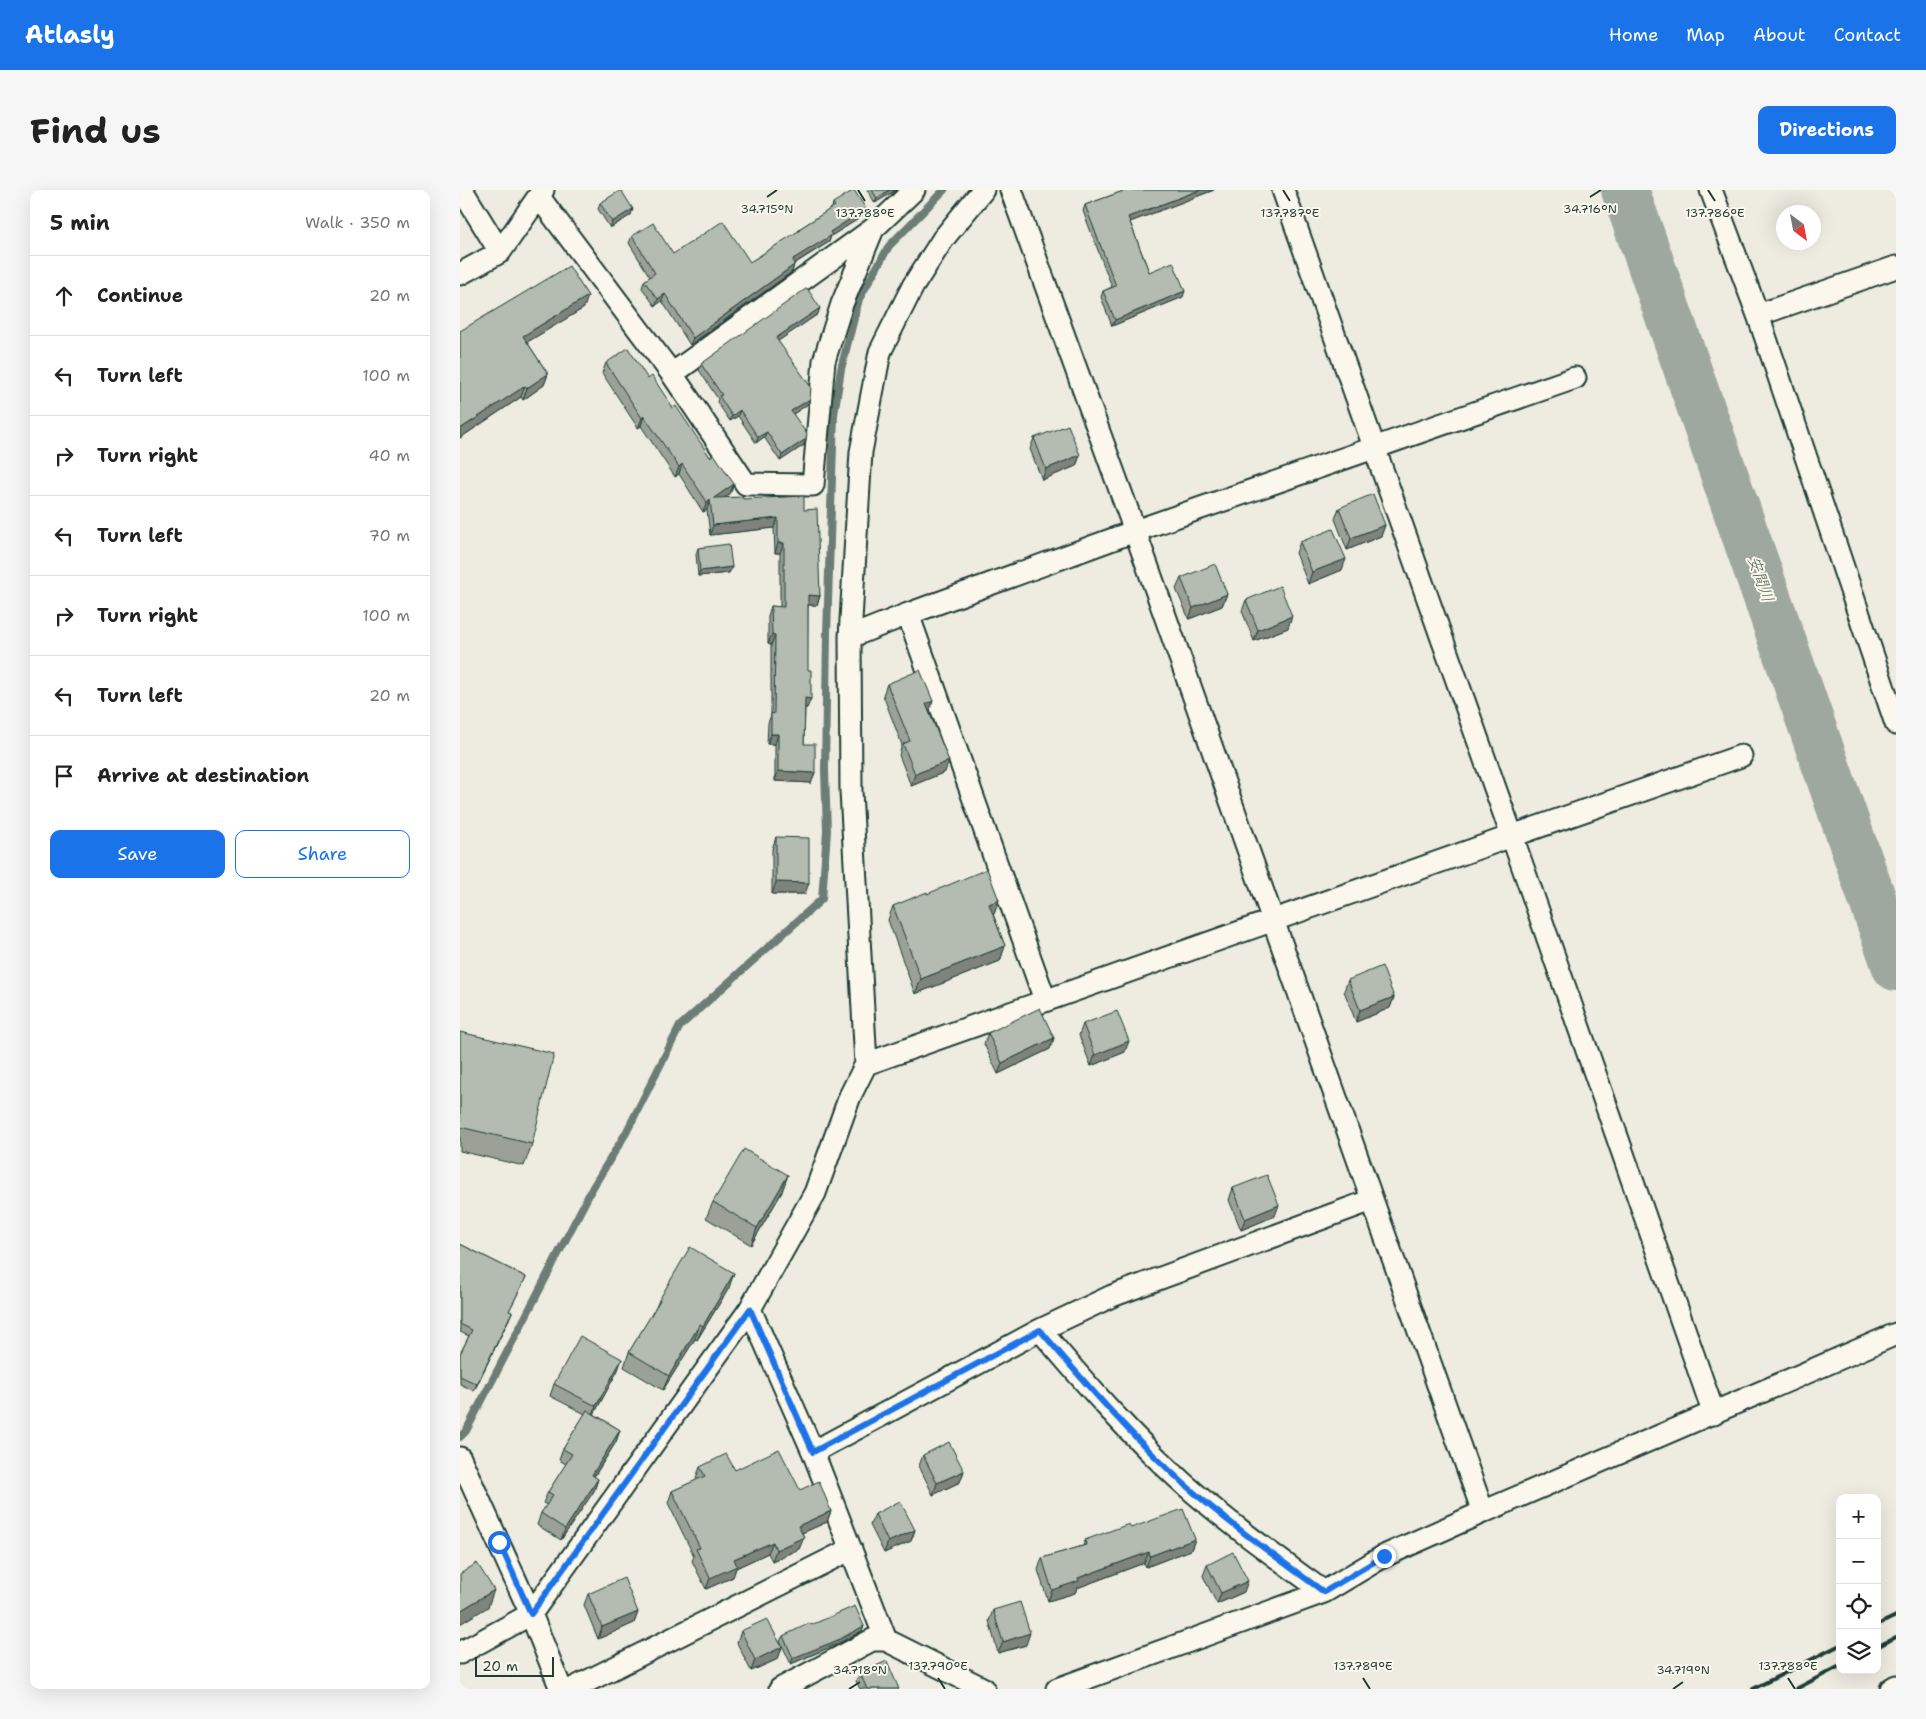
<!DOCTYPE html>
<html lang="en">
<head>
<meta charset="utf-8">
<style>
  :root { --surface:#fff; --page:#f6f6f6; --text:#222; --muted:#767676; --line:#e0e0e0; --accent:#1a73e8 }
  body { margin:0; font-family:"Shantell Sans","Klee One",sans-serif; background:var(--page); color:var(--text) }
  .controls { position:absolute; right:15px; bottom:15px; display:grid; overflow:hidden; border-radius:10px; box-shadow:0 5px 20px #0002 }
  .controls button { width:45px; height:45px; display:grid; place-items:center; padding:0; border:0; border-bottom:1px solid var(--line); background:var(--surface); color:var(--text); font:25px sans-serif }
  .compass { position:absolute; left:1316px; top:15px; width:45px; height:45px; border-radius:50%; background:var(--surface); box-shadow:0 5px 20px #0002; rotate:148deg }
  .scale { position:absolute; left:15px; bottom:12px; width:79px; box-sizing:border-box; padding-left:5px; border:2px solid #1f3d34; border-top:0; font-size:14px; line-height:18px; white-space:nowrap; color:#1f3d34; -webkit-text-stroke:4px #fbf7ec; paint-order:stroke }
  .stop { position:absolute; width:15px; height:15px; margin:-11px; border:4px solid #1a73e8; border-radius:50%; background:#fff }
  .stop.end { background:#1a73e8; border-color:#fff; box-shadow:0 1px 5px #0008 }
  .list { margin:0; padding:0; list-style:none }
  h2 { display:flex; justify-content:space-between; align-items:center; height:65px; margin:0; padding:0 20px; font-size:21px }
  h2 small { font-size:16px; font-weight:400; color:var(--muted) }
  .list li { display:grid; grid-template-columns:32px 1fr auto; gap:15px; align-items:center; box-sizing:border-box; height:80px; padding:0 20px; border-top:1px solid var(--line) }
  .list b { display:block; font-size:19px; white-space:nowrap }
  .list em { font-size:16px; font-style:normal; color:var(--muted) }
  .actions { display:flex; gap:10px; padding:15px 20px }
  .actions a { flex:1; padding:11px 0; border:1px solid var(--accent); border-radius:10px; text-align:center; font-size:18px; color:var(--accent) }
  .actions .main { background:var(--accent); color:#fff }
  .icon { flex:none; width:28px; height:28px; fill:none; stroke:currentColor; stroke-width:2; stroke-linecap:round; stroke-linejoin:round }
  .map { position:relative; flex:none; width:1436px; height:1499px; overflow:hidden; border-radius:10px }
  header { display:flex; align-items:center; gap:30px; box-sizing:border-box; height:70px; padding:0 25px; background:var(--accent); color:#fff }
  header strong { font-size:24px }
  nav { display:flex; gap:28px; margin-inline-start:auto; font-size:18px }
  .intro { display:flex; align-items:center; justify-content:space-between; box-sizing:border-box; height:120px; padding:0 30px }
  h1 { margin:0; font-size:35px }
  .button { padding:12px 22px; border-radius:10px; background:var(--accent); color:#fff; font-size:18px; font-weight:700 }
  main { display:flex; gap:30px; padding:0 30px }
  aside { flex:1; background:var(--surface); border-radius:10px; box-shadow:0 5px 20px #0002 }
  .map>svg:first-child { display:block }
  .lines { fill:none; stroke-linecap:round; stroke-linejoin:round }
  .stream { stroke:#6c7d74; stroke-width:8 }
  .river { stroke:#9fa89f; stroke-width:48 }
  .minor-casing { stroke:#1f3d34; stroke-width:25 }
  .minor { stroke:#fbf7ec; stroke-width:21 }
  .rail { stroke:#1f3d34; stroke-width:4 }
  .wall { fill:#9ba197; stroke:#1f3d34 }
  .shaded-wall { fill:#7e837b; stroke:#1f3d34 }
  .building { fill:#b4bbb0; stroke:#1f3d34 }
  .route { stroke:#1a73e8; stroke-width:6 }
  .ticks { fill:none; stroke:#1f3d34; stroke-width:2 }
  .labels { text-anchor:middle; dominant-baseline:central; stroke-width:4; stroke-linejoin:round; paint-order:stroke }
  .water-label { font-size:16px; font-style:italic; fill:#455d54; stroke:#fbf7ec }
  .ticks-label { font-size:12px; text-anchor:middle; fill:#1f3d34; stroke:#fbf7ec; stroke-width:4; stroke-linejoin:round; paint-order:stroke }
</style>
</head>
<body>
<header>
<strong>Atlasly</strong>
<nav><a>Home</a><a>Map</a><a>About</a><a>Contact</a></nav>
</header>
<div class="intro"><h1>Find us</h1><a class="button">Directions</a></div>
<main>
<aside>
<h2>5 min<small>Walk · 350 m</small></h2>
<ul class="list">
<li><svg class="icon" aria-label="ahead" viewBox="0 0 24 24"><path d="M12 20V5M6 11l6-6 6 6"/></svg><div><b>Continue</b></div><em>20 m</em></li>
<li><svg class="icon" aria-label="left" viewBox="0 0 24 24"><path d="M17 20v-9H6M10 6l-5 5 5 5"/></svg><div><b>Turn left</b></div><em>100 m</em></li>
<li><svg class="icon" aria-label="right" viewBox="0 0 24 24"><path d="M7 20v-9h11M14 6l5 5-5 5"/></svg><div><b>Turn right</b></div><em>40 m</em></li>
<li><svg class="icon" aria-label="left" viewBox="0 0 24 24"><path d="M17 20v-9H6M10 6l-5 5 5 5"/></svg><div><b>Turn left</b></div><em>70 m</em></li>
<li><svg class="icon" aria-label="right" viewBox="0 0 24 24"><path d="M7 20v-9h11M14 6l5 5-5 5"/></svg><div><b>Turn right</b></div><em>100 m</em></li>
<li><svg class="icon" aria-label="left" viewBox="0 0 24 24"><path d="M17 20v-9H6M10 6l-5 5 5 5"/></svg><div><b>Turn left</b></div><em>20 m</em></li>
<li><svg class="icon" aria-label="arrive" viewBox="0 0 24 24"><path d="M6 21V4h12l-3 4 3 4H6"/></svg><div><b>Arrive at destination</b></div></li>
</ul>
<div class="actions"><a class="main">Save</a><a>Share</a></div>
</aside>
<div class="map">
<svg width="1436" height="1499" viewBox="0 0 1436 1499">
  <rect width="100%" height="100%" fill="#eeece1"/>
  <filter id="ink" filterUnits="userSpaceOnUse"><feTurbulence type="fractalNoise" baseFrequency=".02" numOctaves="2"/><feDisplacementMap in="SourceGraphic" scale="10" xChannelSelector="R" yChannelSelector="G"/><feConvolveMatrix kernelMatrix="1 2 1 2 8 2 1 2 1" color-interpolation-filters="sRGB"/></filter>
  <g filter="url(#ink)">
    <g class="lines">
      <path class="stream" d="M 0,1247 L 6,1241 L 133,997 L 166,943 L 220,836 L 362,709 L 367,641 L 365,580 L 367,443 L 374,225 L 381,179 L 399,109 L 429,56 L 484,0"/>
      <path class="river" d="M 1165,0 L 1436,777"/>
      <g class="minor-casing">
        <path id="minor" d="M 2,0 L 40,62
          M 551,0 L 675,341 L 1023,1322 L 1436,1144
          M 1251,0 L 1298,125 L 1436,534
          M 79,7 L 212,184 L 286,294 L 353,295 L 364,171 L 382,114 L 413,39 L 454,0
          M 0,84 L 40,62 L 83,0
          M 1298,125 L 1436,77
          M 212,184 L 413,39
          M 448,424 L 585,810
          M 390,447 L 448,424 L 675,341 L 1115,188
          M 406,874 L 391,601 L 390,447 L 401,262 L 420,162 L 453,96 L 483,49 L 523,0
          M 290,1119 L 353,1262 L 426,1450
          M 580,1140 C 625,1193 671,1246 723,1293 C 767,1332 816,1367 864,1402
          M 1254,1224 L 1052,646 L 1281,566
          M 353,1262 L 580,1140 L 652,1106 L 912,1010
          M 0,1268 L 71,1424 L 101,1499
          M 0,1463 L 71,1424 L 290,1119 L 355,1003 L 390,906 L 406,874 L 1052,646 L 823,0
          M 112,1499 L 391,1359
          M 320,1499 L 412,1450 L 426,1450 L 524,1499
          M 597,1499 L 864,1402 L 924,1366 L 1023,1322
          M 1431,1499 L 1436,1496"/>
      </g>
      <use href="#minor" class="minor"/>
      <path class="rail" d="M 1417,1435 L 1436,1426
        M 1417,1457 L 1436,1447
        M 1293,1499 L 1380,1455
        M 1336,1499 L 1380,1476"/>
    </g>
    <path class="wall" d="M 407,0 L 436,0 L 415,13 Z
      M 666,0 L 754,0 L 670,32 L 689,82 L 723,107 L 652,136 L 641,107 L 643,101 L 652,97 L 623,21 L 625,15 Z
      M 140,13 L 171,25 L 150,38 L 138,19 Z
      M 373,13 L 403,26 L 371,46 L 369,52 L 334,74 L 332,82 L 230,155 L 202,111 L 195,116 L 182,98 L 184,91 L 190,87 L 169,53 L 172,46 L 213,64 L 290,72 L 338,42 L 339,39 L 372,18 Z
      M 124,118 L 67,152 L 88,184 L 84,195 L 63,210 L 61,207 L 0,248 L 0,141 Z
      M 358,124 L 318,151 L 348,214 L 333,224 L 346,249 L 344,255 L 320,271 L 304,247 L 296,253 L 278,226 L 270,231 L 257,212 L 258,209 L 239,180 L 241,174 Z
      M 146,173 L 188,189 L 213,218 L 250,267 L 274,294 L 270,304 L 265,307 L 283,309 L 344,320 L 360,406 L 357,415 L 348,415 L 347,518 L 345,518 L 344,554 L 351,593 L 315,591 L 315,554 L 307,554 L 308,533 L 311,525 L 311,455 L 308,454 L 308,426 L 311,416 L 320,417 L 320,363 L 315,363 L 314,338 L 250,345 L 247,320 L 243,322 L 219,284 L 215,287 L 181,236 L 178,238 L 142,183 Z
      M 574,248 L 620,265 L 616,276 L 582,290 L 570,259 Z
      M 879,318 L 925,335 L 921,346 L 887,360 L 875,329 Z
      M 840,352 L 882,380 L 848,394 L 836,363 Z
      M 238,358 L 272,377 L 269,383 L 238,386 L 236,364 Z
      M 721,388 L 767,404 L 762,416 L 729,429 L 716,399 Z
      M 786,410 L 828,438 L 794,451 L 782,421 Z
      M 427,494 L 473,511 L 469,521 L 485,582 L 451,596 L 439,565 L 442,555 L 423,505 Z
      M 316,647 L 345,704 L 312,704 L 312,659 Z
      M 467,704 L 539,710 L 534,724 L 533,724 L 545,756 L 540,771 L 455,804 L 428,730 L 433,716 Z
      M 888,790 L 934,807 L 930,818 L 896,832 L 884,801 Z
      M 623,834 L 665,862 L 631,876 L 619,845 Z
      M 0,842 L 72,954 L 64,976 L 0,961 Z
      M 528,843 L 594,848 L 590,859 L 538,884 L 524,854 Z
      M 773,998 L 815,1026 L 781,1040 L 769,1010 Z
      M 322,1002 L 291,1055 L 246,1028 L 253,1012 Z
      M 0,1054 L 66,1087 L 49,1121 L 49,1129 L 14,1201 L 0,1194 L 0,1164 L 9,1146 L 0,1142 Z
      M 269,1098 L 237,1150 L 235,1149 L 203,1200 L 164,1177 L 169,1162 L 196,1118 L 199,1110 Z
      M 158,1180 L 134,1224 L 160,1240 L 156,1252 L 134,1287 L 138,1289 L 134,1301 L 101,1350 L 77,1335 L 81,1323 L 87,1315 L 83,1313 L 88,1302 L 106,1274 L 99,1270 L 103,1259 L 125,1224 L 90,1206 L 94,1194 Z
      M 463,1265 L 504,1281 L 500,1292 L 473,1305 L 459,1276 Z
      M 240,1277 L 275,1280 L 340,1300 L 371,1321 L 367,1332 L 342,1343 L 344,1347 L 339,1359 L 312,1371 L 308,1363 L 276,1378 L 273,1387 L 246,1399 L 232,1371 L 234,1366 L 208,1313 L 212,1301 L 237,1290 L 236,1288 Z
      M 415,1324 L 455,1340 L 451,1351 L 424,1363 L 410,1335 Z
      M 671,1338 L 735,1349 L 731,1360 L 686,1377 L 684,1373 L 617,1398 L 615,1403 L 588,1411 L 578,1380 L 582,1368 L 623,1356 L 625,1350 Z
      M 747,1375 L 784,1402 L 757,1414 L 743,1386 Z
      M 128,1404 L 178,1422 L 174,1433 L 138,1449 L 124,1415 Z
      M 533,1420 L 566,1455 L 538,1463 L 529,1431 Z
      M 351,1435 L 404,1436 L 402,1441 L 375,1455 L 331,1474 L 320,1451 L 323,1446 Z
      M 281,1441 L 322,1457 L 318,1469 L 291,1481 L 277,1453 Z
      M 400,1483 L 439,1499 L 400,1499 L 396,1491 Z"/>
    <path class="shaded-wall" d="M 429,0 L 436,0 L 415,13 L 417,8 Z
      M 740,0 L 754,0 L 665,34 L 668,27 Z
      M 173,19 L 171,25 L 150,38 L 152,32 Z
      M 406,19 L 403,26 L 371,46 L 369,52 L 330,76 L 333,69 L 370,42 Z
      M 334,75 L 332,82 L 230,155 L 233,148 Z
      M 725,101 L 723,107 L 652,136 L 655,130 Z
      M 205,104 L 202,111 L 195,116 L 198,109 Z
      M 128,106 L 124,118 L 59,157 L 63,146 Z
      M 360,118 L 358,124 L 314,154 L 316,148 Z
      M 88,184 L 84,195 L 63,210 L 67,198 Z
      M 65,196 L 61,207 L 0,248 L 0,239 Z
      M 350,209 L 348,214 L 329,227 L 331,221 Z
      M 280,220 L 278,226 L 270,231 L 272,226 Z
      M 184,226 L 181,236 L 178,238 L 182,228 Z
      M 307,242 L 304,247 L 296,253 L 298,247 Z
      M 346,249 L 344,255 L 320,271 L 322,265 Z
      M 620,265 L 616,276 L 582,290 L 586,279 Z
      M 222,274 L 219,284 L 215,287 L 219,277 Z
      M 274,294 L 270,304 L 251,317 L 254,308 Z
      M 250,310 L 247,320 L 243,322 L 247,312 Z
      M 318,328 L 314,338 L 250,345 L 253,335 Z
      M 925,335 L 921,346 L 887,360 L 891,348 Z
      M 318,353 L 324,353 L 320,363 L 315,363 Z
      M 886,369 L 882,380 L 848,394 L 852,382 Z
      M 272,377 L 269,383 L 238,386 L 240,381 Z
      M 767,404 L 762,416 L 729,429 L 733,418 Z
      M 348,405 L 360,406 L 357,415 L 344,415 Z
      M 832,426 L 828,438 L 794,451 L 798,440 Z
      M 312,444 L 315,445 L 311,455 L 308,454 Z
      M 345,508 L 351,509 L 347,518 L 341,518 Z
      M 473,511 L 469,522 L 466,514 Z
      M 311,544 L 318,544 L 315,554 L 307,554 Z
      M 489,571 L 485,582 L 451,596 L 455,584 Z
      M 318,581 L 355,583 L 351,593 L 315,591 Z
      M 316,692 L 349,693 L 345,704 L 312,704 Z
      M 539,710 L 534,724 L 524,728 L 529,714 Z
      M 545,756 L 540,771 L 455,804 L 461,789 Z
      M 934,807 L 930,818 L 896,832 L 900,820 Z
      M 594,848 L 590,859 L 538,884 L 542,873 Z
      M 669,851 L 665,862 L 631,876 L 635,865 Z
      M 328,985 L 322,1002 L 291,1055 L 297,1038 Z
      M 819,1015 L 815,1026 L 781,1040 L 785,1029 Z
      M 274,1083 L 269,1098 L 237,1150 L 243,1136 Z
      M 52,1122 L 49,1129 L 14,1201 L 17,1194 Z
      M 240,1134 L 235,1149 L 203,1200 L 209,1186 Z
      M 162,1169 L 158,1180 L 132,1228 L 136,1216 Z
      M 160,1240 L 156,1252 L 127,1297 L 132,1285 Z
      M 504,1281 L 500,1292 L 473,1305 L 477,1293 Z
      M 138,1289 L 134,1301 L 101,1350 L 105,1339 Z
      M 371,1321 L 367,1332 L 333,1347 L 338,1336 Z
      M 455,1340 L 451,1351 L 424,1363 L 428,1352 Z
      M 344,1347 L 339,1359 L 312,1371 L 316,1360 Z
      M 735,1349 L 731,1360 L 686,1377 L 690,1366 Z
      M 313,1352 L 308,1363 L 276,1378 L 273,1387 L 246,1399 L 250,1388 L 274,1369 Z
      M 689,1362 L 684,1373 L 617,1398 L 615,1403 L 588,1411 L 592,1400 L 618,1388 Z
      M 788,1391 L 784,1402 L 757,1414 L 761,1403 Z
      M 34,1400 L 28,1417 L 0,1434 L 0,1421 Z
      M 178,1422 L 174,1433 L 138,1449 L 142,1437 Z
      M 404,1436 L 402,1441 L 375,1455 L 331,1474 L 333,1468 Z
      M 570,1443 L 566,1455 L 538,1463 L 543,1452 Z
      M 322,1457 L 318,1469 L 291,1481 L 295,1470 Z"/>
    <path class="building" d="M 161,0 L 173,19 L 152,32 L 140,13 Z
      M 394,0 L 406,19 L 370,42 L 372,45 L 333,69 L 334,75 L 233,148 L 205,104 L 198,109 L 184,91 L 195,83 L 172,46 L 193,33 L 213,64 L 263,31 L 290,72 L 340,40 L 339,39 L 375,16 L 373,13 Z
      M 412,0 L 429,0 L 417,8 Z
      M 666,0 L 740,0 L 668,27 L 689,82 L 713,72 L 725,101 L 655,130 L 643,101 L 656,96 L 625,15 Z
      M 109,76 L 128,106 L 63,146 L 88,184 L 67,198 L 65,196 L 0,239 L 0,141 Z
      M 347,98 L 360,118 L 316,148 L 351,197 L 350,209 L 331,221 L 347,244 L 346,249 L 322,265 L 307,242 L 298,247 L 280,220 L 272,226 L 259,206 L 262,205 L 241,174 Z
      M 168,158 L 188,189 L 192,186 L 213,218 L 216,216 L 250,267 L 254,264 L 274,294 L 254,308 L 282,307 L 283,309 L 344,306 L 344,320 L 357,319 L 360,406 L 348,405 L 348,480 L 351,480 L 351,509 L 345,508 L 344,554 L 355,554 L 355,583 L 318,581 L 318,544 L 311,544 L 311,523 L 314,524 L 315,445 L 312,444 L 311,416 L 324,417 L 324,353 L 318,353 L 318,328 L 253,335 L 250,310 L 247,312 L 222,274 L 219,277 L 184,226 L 182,228 L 146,173 Z
      M 608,235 L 620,265 L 586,279 L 574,248 Z
      M 913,304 L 925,335 L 891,348 L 879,318 Z
      M 873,339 L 886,369 L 852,382 L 840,352 Z
      M 269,354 L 272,377 L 240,381 L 238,358 Z
      M 755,374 L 767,404 L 733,418 L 721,388 Z
      M 820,396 L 832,426 L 798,440 L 786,410 Z
      M 460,480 L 473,511 L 466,514 L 489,571 L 455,584 L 443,554 L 450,551 L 427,494 Z
      M 316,647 L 349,648 L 349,693 L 316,692 Z
      M 527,679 L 539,710 L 529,714 L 545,756 L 461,789 L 433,716 L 467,702 L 467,704 Z
      M 922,776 L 934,807 L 900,820 L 888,790 Z
      M 580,818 L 594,848 L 542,873 L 528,843 Z
      M 657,821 L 669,851 L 635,865 L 623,834 Z
      M 0,842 L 94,864 L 72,954 L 0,937 Z
      M 284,959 L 328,985 L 297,1038 L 253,1012 Z
      M 807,985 L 819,1015 L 785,1029 L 773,998 Z
      M 0,1054 L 66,1087 L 49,1121 L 52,1122 L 17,1194 L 0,1186 L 0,1164 L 12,1140 L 0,1134 Z
      M 230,1057 L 274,1083 L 243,1136 L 240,1134 L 209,1186 L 169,1162 L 200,1110 L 199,1110 Z
      M 120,1146 L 162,1169 L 136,1216 L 94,1194 Z
      M 127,1220 L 160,1240 L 132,1285 L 138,1289 L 105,1339 L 81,1323 L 93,1305 L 88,1302 L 112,1264 L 103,1259 Z
      M 489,1252 L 504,1281 L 477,1293 L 463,1265 Z
      M 319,1259 L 340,1300 L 359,1291 L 371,1321 L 338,1336 L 344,1347 L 316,1360 L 313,1352 L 274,1369 L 277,1376 L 250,1388 L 236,1359 L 240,1358 L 212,1301 L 245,1286 L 240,1277 L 266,1264 L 275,1280 Z
      M 440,1311 L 455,1340 L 428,1352 L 415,1324 Z
      M 723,1319 L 735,1349 L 690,1366 L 689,1362 L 618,1388 L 619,1391 L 592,1400 L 582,1368 L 626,1355 L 625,1350 L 669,1334 L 671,1338 Z
      M 773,1362 L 788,1391 L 761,1403 L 747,1375 Z
      M 17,1373 L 34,1400 L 0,1421 L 0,1384 Z
      M 164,1388 L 178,1422 L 142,1437 L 128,1404 Z
      M 560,1412 L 570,1443 L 543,1452 L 533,1420 Z
      M 395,1416 L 404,1436 L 378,1450 L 333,1468 L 323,1446 L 350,1433 L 351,1435 Z
      M 307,1429 L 322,1457 L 295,1470 L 281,1441 Z
      M 427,1471 L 439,1499 L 407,1499 L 400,1483 Z"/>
  </g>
  <g class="lines" filter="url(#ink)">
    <path class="route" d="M 39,1352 L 71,1424 L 290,1119 L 353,1262 L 580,1140 C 625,1193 671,1246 723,1293 C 767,1332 816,1367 864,1402 L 924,1366"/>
  </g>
  <path class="ticks" d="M 398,0 L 405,11M 823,0 L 830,11M 1248,0 L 1255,11M 307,7 L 317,0M 1130,7 L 1141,0M 478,1488 L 485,1499M 903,1488 L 910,1499M 1328,1488 L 1335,1499M 389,1499 L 400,1492M 1213,1499 L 1223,1492"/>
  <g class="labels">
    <g class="water-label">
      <text transform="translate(1301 389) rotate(71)">安間川</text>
    </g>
  </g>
  <g class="ticks-label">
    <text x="307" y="23">34.715°N</text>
    <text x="1130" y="23">34.716°N</text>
    <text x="405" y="27">137.788°E</text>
    <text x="830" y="27">137.787°E</text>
    <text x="1255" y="27">137.786°E</text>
    <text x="478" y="1480">137.790°E</text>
    <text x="903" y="1480">137.789°E</text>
    <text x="1328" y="1480">137.788°E</text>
    <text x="400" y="1484">34.718°N</text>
    <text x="1223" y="1484">34.719°N</text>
  </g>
</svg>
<div class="controls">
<button>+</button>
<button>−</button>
<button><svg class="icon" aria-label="locate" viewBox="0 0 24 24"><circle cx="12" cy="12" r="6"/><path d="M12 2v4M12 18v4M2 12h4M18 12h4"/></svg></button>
<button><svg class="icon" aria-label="layers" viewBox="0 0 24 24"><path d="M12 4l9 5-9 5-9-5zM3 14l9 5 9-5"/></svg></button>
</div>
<svg class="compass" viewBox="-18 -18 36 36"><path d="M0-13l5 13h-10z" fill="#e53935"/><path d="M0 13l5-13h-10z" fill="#767676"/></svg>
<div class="scale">20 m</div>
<div class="stop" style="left:39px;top:1352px"></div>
<div class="stop end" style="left:924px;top:1366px"></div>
</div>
</main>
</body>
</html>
